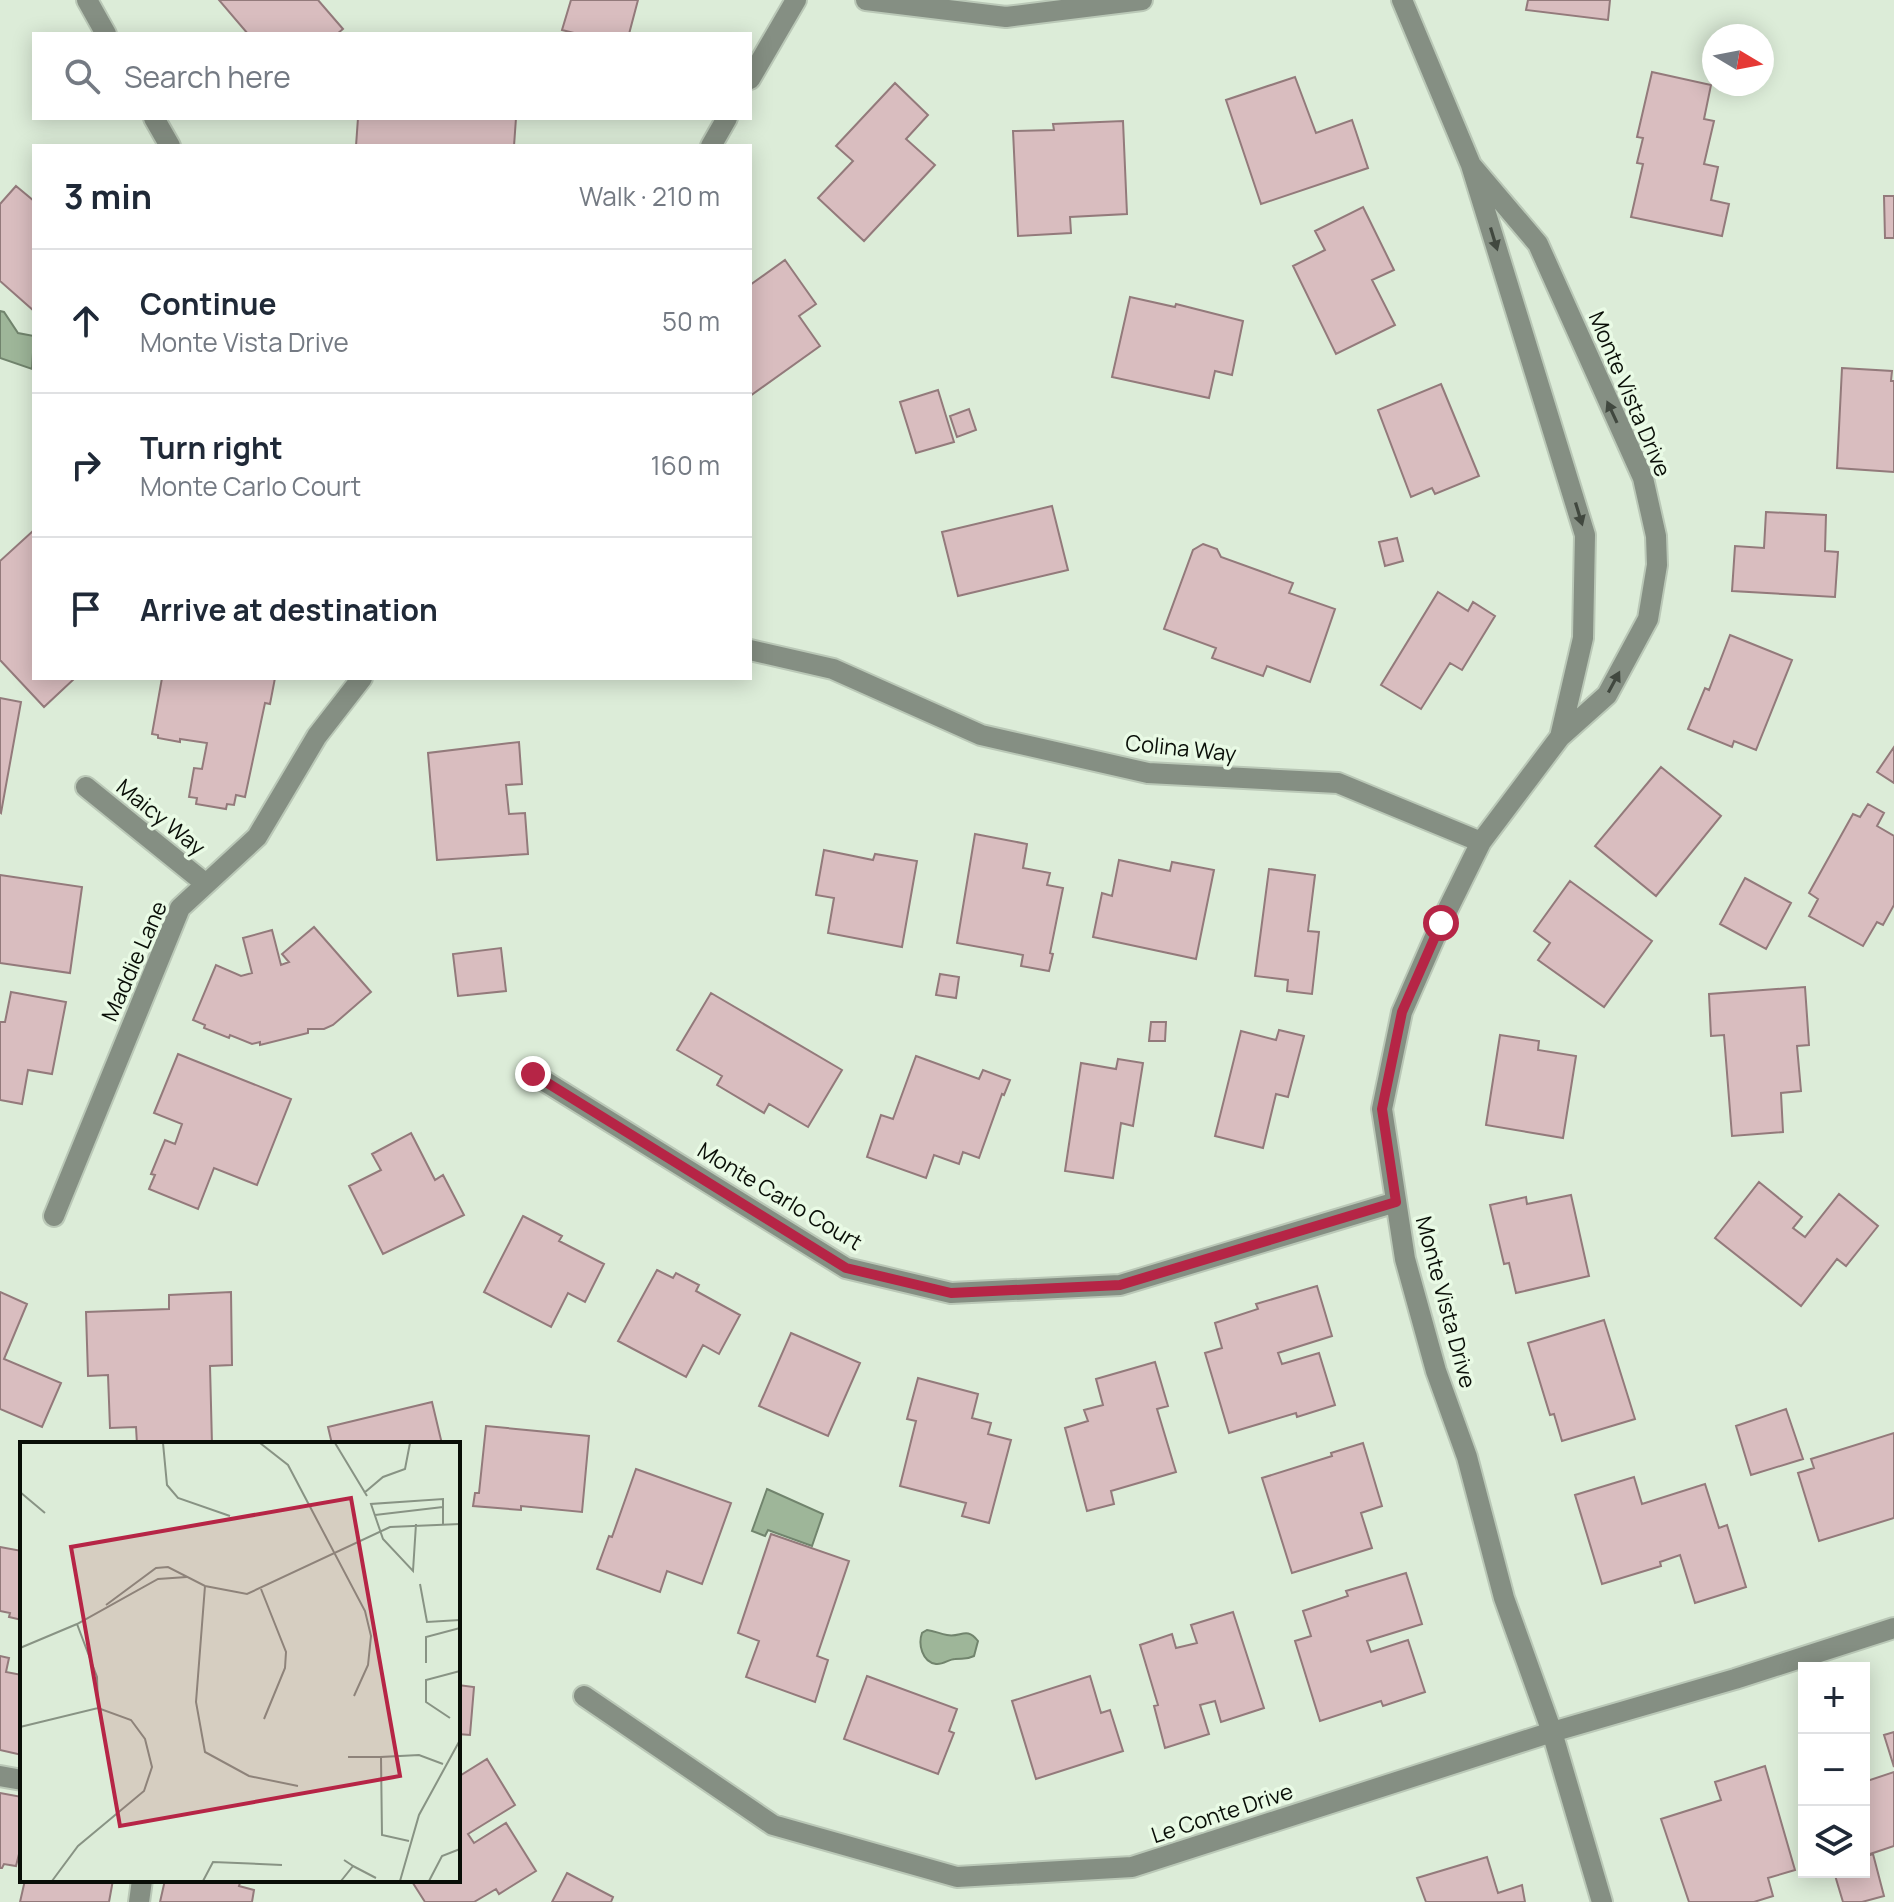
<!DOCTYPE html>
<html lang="en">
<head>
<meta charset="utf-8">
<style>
  :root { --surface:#fff; --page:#f6f6f7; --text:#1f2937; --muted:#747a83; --line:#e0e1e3 }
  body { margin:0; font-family:Manrope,sans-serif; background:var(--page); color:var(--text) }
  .controls { position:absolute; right:24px; bottom:24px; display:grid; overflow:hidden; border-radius:0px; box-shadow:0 4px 20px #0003 }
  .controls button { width:72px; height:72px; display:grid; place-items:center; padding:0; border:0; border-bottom:2px solid var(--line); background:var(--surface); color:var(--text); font:40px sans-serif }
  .compass { position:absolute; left:1702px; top:24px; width:72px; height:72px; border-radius:50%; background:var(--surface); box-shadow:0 4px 20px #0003; rotate:100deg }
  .stop { position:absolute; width:24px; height:24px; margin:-18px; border:6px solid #b62546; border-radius:50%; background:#fff }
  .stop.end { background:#b62546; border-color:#fff; box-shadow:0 2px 8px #0008 }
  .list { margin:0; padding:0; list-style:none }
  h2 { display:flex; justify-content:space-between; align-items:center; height:104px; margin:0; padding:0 32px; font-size:34px }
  h2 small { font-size:26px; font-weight:400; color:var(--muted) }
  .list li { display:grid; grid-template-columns:52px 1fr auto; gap:24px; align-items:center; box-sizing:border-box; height:144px; padding:0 32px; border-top:2px solid var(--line) }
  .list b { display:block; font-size:30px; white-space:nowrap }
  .list p { margin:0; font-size:26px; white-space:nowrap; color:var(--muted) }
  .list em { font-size:26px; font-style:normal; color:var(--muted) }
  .icon { flex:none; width:44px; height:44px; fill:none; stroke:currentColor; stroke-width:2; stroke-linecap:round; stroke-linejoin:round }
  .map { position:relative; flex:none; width:1894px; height:1902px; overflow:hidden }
  .search { position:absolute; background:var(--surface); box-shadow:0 4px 20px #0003; left:32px; top:32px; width:720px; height:88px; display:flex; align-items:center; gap:20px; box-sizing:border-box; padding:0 28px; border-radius:0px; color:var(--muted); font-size:30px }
  .panel { position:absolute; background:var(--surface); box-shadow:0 4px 20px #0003; left:32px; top:144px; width:720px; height:536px; border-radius:0px }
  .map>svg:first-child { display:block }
  .water { fill:#9eb699; stroke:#71846d; stroke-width:2 }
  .building { fill:#d9bdbf; stroke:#937a7b; stroke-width:2 }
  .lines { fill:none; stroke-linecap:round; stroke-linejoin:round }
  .lane-casing { stroke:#bac8b7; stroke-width:24 }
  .street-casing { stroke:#bac8b7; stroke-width:24 }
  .lane { stroke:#858f83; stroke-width:20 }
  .street { stroke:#858f83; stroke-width:20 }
  .oneway { fill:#41483f }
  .route { stroke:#b62546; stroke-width:10 }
  .labels { text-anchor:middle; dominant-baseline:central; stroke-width:7; stroke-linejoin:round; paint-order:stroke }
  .street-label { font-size:22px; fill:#090e07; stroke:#e9fae5 }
  .inset-road { fill:none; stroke:#889384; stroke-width:2 }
  .view { fill:#b62546; fill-opacity:0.15; stroke:#b62546; stroke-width:4 }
  .inset-edge { fill:none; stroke:#090e07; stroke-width:4 }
</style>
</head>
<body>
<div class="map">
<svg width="1894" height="1902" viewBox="0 0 1894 1902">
  <rect width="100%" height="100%" fill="#dcecd8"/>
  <path class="water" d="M 0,311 L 4,312 L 18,333 L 34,336 L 32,369 L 0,358 Z
    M 767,1489 L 823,1514 L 812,1546 L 768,1530 L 765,1536 L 752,1531 Z
    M 927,1630 C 935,1631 940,1634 947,1635 C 961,1638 966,1626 978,1641 L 974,1656 C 966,1660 963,1658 955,1659 C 949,1659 943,1665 936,1664 C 922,1662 918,1644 922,1633 Z"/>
  <path class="building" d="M 219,0 L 318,0 L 343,29 L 337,34 L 248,34 Z
    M 571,0 L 638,0 L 629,34 L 578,34 L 562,30 Z
    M 1528,0 L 1610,0 L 1608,20 L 1526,10 Z
    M 1652,72 L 1711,85 L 1704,119 L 1714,121 L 1704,164 L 1718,167 L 1711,200 L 1729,204 L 1722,236 L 1631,217 L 1643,164 L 1637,163 L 1643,138 L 1637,137 Z
    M 1295,77 L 1316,133 L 1352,120 L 1368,168 L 1261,204 L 1226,100 Z
    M 895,83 L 928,115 L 906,139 L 935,165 L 864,241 L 818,198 L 853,161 L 836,146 Z
    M 358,118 L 516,118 L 514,146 L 356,146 Z
    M 1123,121 L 1127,214 L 1070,217 L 1071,233 L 1018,236 L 1013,131 L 1054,130 L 1053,124 Z
    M 16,186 L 34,201 L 34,311 L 0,281 L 0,204 Z
    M 1884,196 L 1894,196 L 1894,238 L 1885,238 Z
    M 1363,207 L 1394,270 L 1372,280 L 1395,325 L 1336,354 L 1293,266 L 1325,250 L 1315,231 Z
    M 785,260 L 816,304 L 799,316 L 820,346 L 750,396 L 750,285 Z
    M 1130,297 L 1175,307 L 1176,304 L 1243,321 L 1232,375 L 1215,371 L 1209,398 L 1112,377 Z
    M 1842,368 L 1892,371 L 1891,381 L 1894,381 L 1894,472 L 1837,468 Z
    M 1441,384 L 1479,476 L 1435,494 L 1432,488 L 1411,497 L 1378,410 Z
    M 938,390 L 954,442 L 916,453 L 900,402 Z
    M 969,409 L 976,430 L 957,437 L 950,416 Z
    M 1052,506 L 1068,570 L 958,596 L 942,532 Z
    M 1766,512 L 1826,515 L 1825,551 L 1838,552 L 1835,597 L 1732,591 L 1735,546 L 1764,548 Z
    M 34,530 L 34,678 L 75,678 L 44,707 L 0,660 L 0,561 Z
    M 1397,538 L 1403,561 L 1385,566 L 1379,542 Z
    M 1203,544 L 1217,549 L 1221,557 L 1293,583 L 1289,593 L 1335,609 L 1310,682 L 1267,666 L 1263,676 L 1212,658 L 1216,648 L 1164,629 L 1193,550 Z
    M 1438,592 L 1468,611 L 1473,602 L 1495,616 L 1462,670 L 1450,663 L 1421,709 L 1381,685 Z
    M 1730,635 L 1792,660 L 1756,750 L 1734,741 L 1732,747 L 1688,729 L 1705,688 L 1709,690 Z
    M 162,678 L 275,678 L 270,704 L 265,703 L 245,797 L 236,795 L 234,805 L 227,804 L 226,809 L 196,804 L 197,798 L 189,797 L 194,768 L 202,769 L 207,743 L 180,739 L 180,742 L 158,738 L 158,735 L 152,734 Z
    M 0,698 L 21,702 L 1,813 L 0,812 Z
    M 519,742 L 522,784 L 506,785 L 509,814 L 525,813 L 528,854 L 437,860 L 428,753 Z
    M 1894,747 L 1894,783 L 1877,772 Z
    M 1661,767 L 1721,816 L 1656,896 L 1595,846 Z
    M 1868,804 L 1884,813 L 1877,826 L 1894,836 L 1894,905 L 1883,925 L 1877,922 L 1863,946 L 1809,916 L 1818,899 L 1809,893 L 1853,814 L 1860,817 Z
    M 975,834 L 1027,844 L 1023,868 L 1050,873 L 1047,885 L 1063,888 L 1050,953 L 1053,954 L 1049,971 L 1021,966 L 1023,955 L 957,943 Z
    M 824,850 L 873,860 L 875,854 L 917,861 L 902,947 L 828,933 L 834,898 L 816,895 Z
    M 1119,860 L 1170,871 L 1172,862 L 1214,870 L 1196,959 L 1093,937 L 1102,893 L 1112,896 Z
    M 1269,869 L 1315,875 L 1308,931 L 1319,932 L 1312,994 L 1287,991 L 1288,980 L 1255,976 Z
    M 0,875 L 82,887 L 70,973 L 0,963 Z
    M 1745,878 L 1791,903 L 1766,949 L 1720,924 Z
    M 1570,881 L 1652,941 L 1604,1007 L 1538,960 L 1550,943 L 1534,931 Z
    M 314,927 L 371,992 L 333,1025 L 324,1029 L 308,1029 L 308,1033 L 260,1045 L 260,1042 L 252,1044 L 230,1035 L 229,1038 L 204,1028 L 205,1025 L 193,1020 L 216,965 L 241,976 L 252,973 L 243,938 L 272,930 L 281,965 L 289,962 L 282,954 Z
    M 501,948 L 506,991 L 458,996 L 453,954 Z
    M 940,974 L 959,977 L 956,998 L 936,995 Z
    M 1805,987 L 1809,1045 L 1797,1046 L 1801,1091 L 1781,1093 L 1783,1132 L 1732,1136 L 1724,1035 L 1711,1036 L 1709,994 Z
    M 11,992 L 66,1002 L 52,1074 L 28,1070 L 22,1104 L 0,1100 L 0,1022 L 5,1022 Z
    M 711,993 L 842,1070 L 808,1127 L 769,1104 L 764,1113 L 717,1085 L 722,1076 L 677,1050 Z
    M 1151,1022 L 1166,1022 L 1165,1041 L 1149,1041 Z
    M 1279,1030 L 1304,1036 L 1288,1097 L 1276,1094 L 1263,1148 L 1215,1136 L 1241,1031 L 1276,1040 Z
    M 1500,1035 L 1539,1041 L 1538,1050 L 1576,1056 L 1563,1138 L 1486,1125 Z
    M 178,1054 L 291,1099 L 257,1185 L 214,1168 L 198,1209 L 149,1189 L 155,1175 L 151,1174 L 165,1140 L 175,1144 L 182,1124 L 154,1113 Z
    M 916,1056 L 979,1079 L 983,1070 L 1010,1080 L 1004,1095 L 1002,1094 L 979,1158 L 963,1152 L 959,1164 L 934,1155 L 926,1178 L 867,1157 L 881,1115 L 893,1119 Z
    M 1118,1059 L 1143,1063 L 1133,1126 L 1121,1123 L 1113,1178 L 1065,1171 L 1081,1063 L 1116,1069 Z
    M 411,1133 L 435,1180 L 443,1175 L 464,1215 L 383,1254 L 349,1186 L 381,1170 L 372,1154 Z
    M 1759,1182 L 1802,1217 L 1793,1228 L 1805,1237 L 1839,1194 L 1878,1226 L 1846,1266 L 1837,1259 L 1801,1306 L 1715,1238 Z
    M 1571,1195 L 1589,1276 L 1516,1293 L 1509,1263 L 1504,1264 L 1490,1205 L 1526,1197 L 1527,1204 Z
    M 523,1216 L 562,1236 L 559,1241 L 604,1264 L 585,1302 L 568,1293 L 551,1327 L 484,1292 Z
    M 657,1270 L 673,1278 L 676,1273 L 699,1285 L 696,1291 L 740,1315 L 719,1354 L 703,1345 L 686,1377 L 618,1341 Z
    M 1317,1286 L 1332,1336 L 1278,1353 L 1282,1364 L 1319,1353 L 1335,1405 L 1297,1417 L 1296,1413 L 1229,1433 L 1205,1353 L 1222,1348 L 1215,1323 L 1258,1309 L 1256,1304 Z
    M 0,1292 L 27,1304 L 4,1359 L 61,1383 L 42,1427 L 0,1409 Z
    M 231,1292 L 232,1365 L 210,1366 L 212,1444 L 137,1444 L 136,1427 L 110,1428 L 108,1375 L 88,1376 L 86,1312 L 169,1309 L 169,1295 Z
    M 1604,1320 L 1635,1419 L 1562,1441 L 1554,1414 L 1550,1415 L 1528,1343 Z
    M 791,1333 L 860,1363 L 828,1436 L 759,1406 Z
    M 1155,1362 L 1168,1406 L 1157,1409 L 1176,1472 L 1111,1491 L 1114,1504 L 1087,1511 L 1065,1428 L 1088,1421 L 1084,1410 L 1103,1405 L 1096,1379 Z
    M 918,1378 L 978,1394 L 972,1418 L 991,1423 L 988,1434 L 1011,1440 L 989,1523 L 962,1516 L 966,1503 L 900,1486 L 916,1421 L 907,1419 Z
    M 432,1402 L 442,1444 L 332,1444 L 328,1427 Z
    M 1786,1409 L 1803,1459 L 1751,1475 L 1736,1426 Z
    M 486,1426 L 589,1436 L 582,1512 L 521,1506 L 521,1510 L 473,1506 L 475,1493 L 479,1493 Z
    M 1894,1433 L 1894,1518 L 1819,1541 L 1798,1473 L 1814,1468 L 1811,1459 Z
    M 1363,1443 L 1382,1506 L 1361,1513 L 1372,1548 L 1292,1573 L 1262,1478 L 1332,1456 L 1331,1453 Z
    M 636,1469 L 731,1503 L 702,1584 L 667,1571 L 660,1592 L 597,1569 L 609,1536 L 612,1537 Z
    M 1634,1477 L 1642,1504 L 1705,1484 L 1719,1528 L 1727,1525 L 1746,1587 L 1695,1603 L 1680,1555 L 1660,1562 L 1661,1566 L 1602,1584 L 1575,1495 Z
    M 771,1534 L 849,1561 L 817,1656 L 828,1660 L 815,1702 L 746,1677 L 759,1641 L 738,1633 Z
    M 0,1547 L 22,1551 L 22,1620 L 9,1617 L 10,1613 L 0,1611 Z
    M 1406,1573 L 1422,1624 L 1367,1641 L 1371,1652 L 1408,1640 L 1425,1692 L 1383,1706 L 1381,1701 L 1320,1721 L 1295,1641 L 1311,1636 L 1303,1611 L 1348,1596 L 1346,1591 Z
    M 1233,1612 L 1264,1708 L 1221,1722 L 1215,1701 L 1200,1705 L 1209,1734 L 1165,1748 L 1154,1706 L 1158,1705 L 1140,1645 L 1172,1634 L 1176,1648 L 1197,1643 L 1191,1625 Z
    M 0,1656 L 9,1658 L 6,1672 L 22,1675 L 22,1755 L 0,1750 Z
    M 867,1676 L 957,1709 L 949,1731 L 954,1733 L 938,1774 L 844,1739 Z
    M 1090,1676 L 1101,1713 L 1110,1710 L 1123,1751 L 1036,1779 L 1012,1701 Z
    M 458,1685 L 474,1687 L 470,1735 L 458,1734 Z
    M 1894,1732 L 1894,1767 L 1884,1735 Z
    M 487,1759 L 515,1805 L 468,1834 L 474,1843 L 506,1823 L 536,1871 L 499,1894 L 496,1889 L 474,1902 L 425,1902 L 411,1880 L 458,1880 L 458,1777 Z
    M 1765,1766 L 1795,1870 L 1768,1878 L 1773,1896 L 1754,1902 L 1689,1902 L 1661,1819 L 1721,1800 L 1715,1782 Z
    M 1894,1772 L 1894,1846 L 1864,1856 L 1864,1782 Z
    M 0,1793 L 22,1797 L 22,1842 L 16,1866 L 4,1864 L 2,1868 L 0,1868 Z
    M 1873,1854 L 1884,1896 L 1862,1902 L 1843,1902 L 1834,1872 L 1864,1872 L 1864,1857 Z
    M 1487,1857 L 1498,1893 L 1522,1885 L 1525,1902 L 1426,1902 L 1417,1878 Z
    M 567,1873 L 613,1897 L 611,1902 L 552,1902 Z
    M 25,1880 L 33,1881 L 113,1880 L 109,1902 L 20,1902 Z
    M 165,1880 L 241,1880 L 239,1886 L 254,1890 L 252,1902 L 160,1902 Z"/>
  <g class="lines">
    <g class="lane-casing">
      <path id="lane" d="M 0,1776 L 22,1780
        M 139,1902 L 142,1880"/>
    </g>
    <g class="street-casing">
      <path id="street" d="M 87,0 L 106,34
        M 866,0 L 1006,17 L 1142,0
        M 1402,0 L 1471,165 L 1585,535 L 1583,638 L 1560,737
        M 750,79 L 796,0
        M 154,118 L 170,146
        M 711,146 L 727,118
        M 1471,165 L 1538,244 L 1643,478 L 1656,536 L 1657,565 L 1648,619 L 1607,695 L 1560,737 L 1481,842 L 1441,923 L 1402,1012 L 1382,1109 L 1405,1259 L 1436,1371 L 1467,1457 L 1504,1598 L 1552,1732 L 1602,1902
        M 750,650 L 833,669 L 981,735 L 1148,773 L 1338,783 L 1481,842
        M 86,787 L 206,884
        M 533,1074 L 846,1268 L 951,1293 L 1120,1285 L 1396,1202
        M 54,1216 L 180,908 L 257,837 L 317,736 L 362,678
        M 584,1696 L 773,1825 L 957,1877 L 1132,1867 L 1552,1732 L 1735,1679 L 1894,1628"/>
    </g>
    <use href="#lane" class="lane"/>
    <use href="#street" class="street"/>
  </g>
  <defs><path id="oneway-solid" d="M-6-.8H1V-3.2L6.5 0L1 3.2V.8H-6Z" transform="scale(2)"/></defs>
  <g class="oneway">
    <use href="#oneway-solid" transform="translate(1494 239) rotate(73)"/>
    <use href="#oneway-solid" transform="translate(1612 412) rotate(-115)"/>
    <use href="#oneway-solid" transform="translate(1579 514) rotate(73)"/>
    <use href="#oneway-solid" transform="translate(1614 682) rotate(-62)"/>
  </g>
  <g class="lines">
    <path class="route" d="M 533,1074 L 846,1268 L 951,1293 L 1120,1285 L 1396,1202 L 1382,1109 L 1402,1012 L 1441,923"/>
  </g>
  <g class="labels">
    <g class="street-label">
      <text transform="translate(1630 394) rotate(67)">Monte Vista Drive</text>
      <text transform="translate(1181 748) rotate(6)">Colina Way</text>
      <text transform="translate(161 817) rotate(39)">Maicy Way</text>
      <text transform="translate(134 961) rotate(-66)">Maddie Lane</text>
      <text transform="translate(780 1196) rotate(31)">Monte Carlo Court</text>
      <text transform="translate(1446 1302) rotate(75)">Monte Vista Drive</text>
      <text transform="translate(1222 1813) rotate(-18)">Le Conte Drive</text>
    </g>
  </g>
  <g transform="translate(20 1442)">
    <rect width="440" height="440" fill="#dcecd8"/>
    <path class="inset-road" d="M 143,1 L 147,43 L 158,56 L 210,74M 240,1 L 268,23 L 345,169 L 351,194 L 348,223 L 334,254M 315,1 L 347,54M 0,50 L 25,71M 344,51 L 363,35 L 385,27 L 390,1M 355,73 L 423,65M 396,82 L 393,129 L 363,97 L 351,62 L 423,57 L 423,82M 400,142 L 407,180 L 440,178M 185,144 L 176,260 L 185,310 L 229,334 L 278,344M 241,147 L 266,210 L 265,226 L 244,277M 86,163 L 136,126 L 148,125 L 185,144 L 227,152 L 370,85 L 440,82M 57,182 L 77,235 L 78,266M 0,206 L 57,182 L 138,137 L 167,135M 406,221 L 406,195 L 440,186M 430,276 L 406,260 L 406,238 L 440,229M 0,285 L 78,266 L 111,278 L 125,297 L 132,325 L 124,349 L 58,404 L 32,439M 328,315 L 361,315M 389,399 L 362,393 L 361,315 L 399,313 L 423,322M 333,424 L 356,436M 183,439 L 193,420 L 262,423M 321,439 L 333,424 L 324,418M 380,439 L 399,373 L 440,298M 409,439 L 422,414 L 440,407"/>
    <path class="view" d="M 331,56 L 380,334 L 100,384 L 51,105 Z"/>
    <rect width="440" height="440" class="inset-edge"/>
  </g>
</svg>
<div class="controls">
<button>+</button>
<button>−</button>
<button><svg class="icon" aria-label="layers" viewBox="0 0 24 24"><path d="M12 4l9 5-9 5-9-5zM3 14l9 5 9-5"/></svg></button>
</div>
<svg class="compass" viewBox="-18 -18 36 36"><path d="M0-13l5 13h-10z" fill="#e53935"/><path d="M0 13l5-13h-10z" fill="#747a83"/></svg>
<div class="stop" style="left:1441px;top:923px"></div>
<div class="stop end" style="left:533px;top:1074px"></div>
<div class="search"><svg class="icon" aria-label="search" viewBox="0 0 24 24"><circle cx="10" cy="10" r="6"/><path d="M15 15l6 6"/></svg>Search here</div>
<section class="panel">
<h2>3 min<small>Walk · 210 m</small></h2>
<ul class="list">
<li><svg class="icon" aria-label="ahead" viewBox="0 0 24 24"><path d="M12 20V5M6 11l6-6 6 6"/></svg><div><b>Continue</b><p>Monte Vista Drive</p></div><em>50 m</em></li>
<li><svg class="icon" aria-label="right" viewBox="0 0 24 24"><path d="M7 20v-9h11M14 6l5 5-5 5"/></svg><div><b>Turn right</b><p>Monte Carlo Court</p></div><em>160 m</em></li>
<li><svg class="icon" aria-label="arrive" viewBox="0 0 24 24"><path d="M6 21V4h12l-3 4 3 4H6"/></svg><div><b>Arrive at destination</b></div></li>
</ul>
</section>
</div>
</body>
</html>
